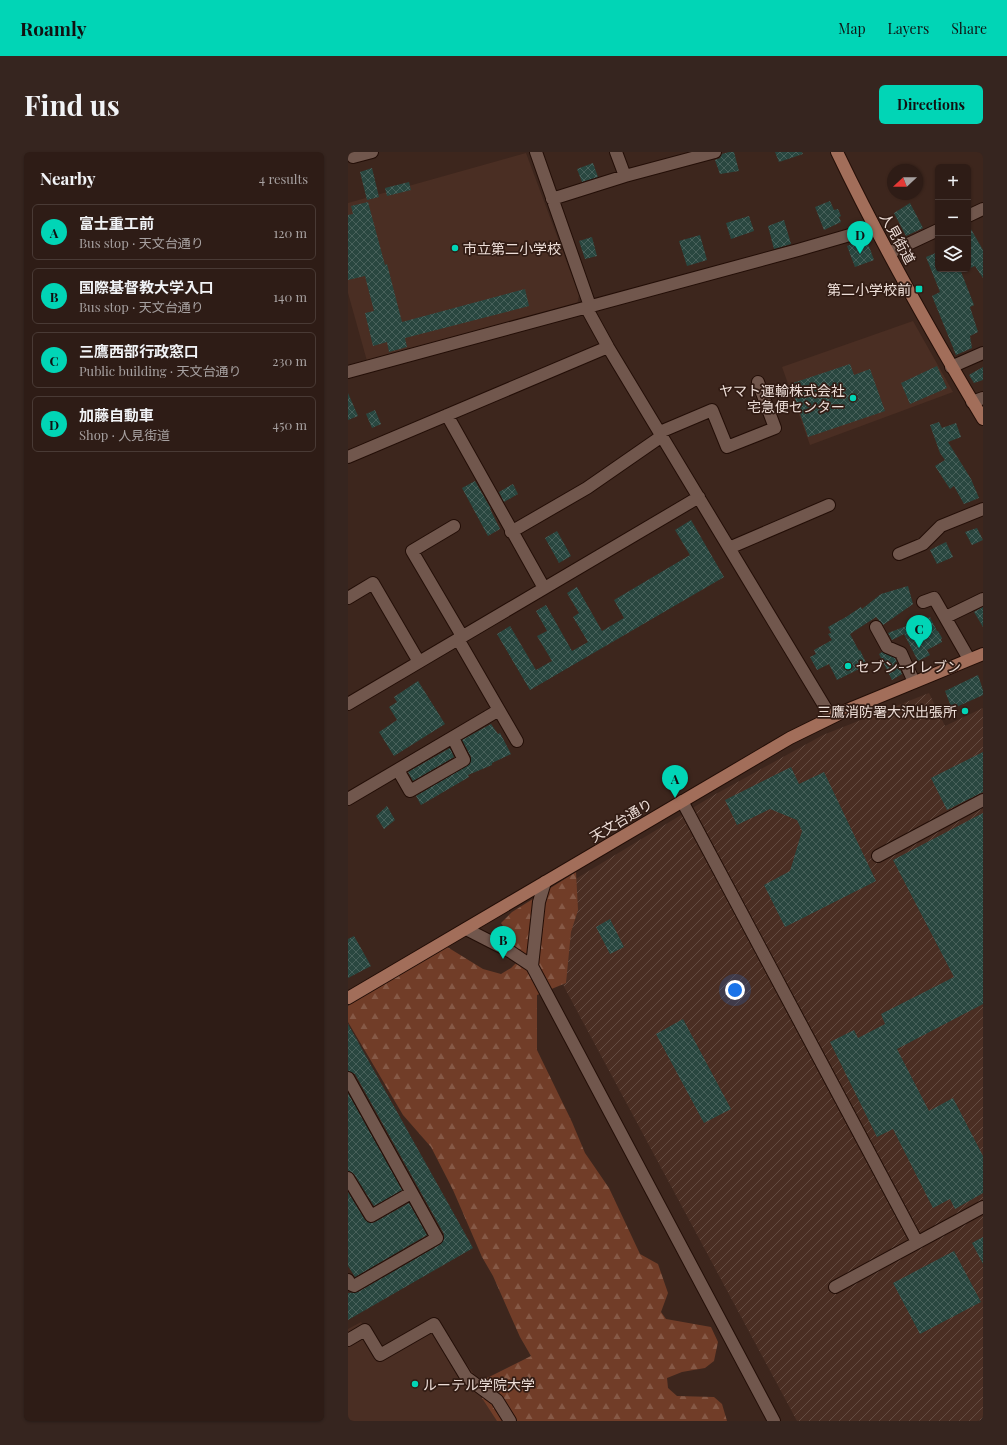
<!DOCTYPE html>
<html lang="en">
<head>
<meta charset="utf-8">
<style>
  :root { --surface:#2e1c16; --page:#36251f; --text:#f1f3f6; --muted:#a7a1a1; --line:#493a35; --accent:#01d5b6 }
  body { margin:0; font-family:"Playfair Display","Noto Sans JP",serif; background:var(--page); color:var(--text) }
  .controls { position:absolute; right:12px; top:12px; display:grid; overflow:hidden; border-radius:6px; box-shadow:0 1px 3px #0004 }
  .controls button { width:36px; height:36px; display:grid; place-items:center; padding:0; border:0; border-bottom:1px solid var(--line); background:var(--surface); color:var(--text); font:20px sans-serif }
  .compass { position:absolute; left:539px; top:12px; width:36px; height:36px; border-radius:50%; background:var(--surface); box-shadow:0 1px 3px #0004; rotate:248deg }
  .you { position:absolute; left:387px; top:838px; width:14px; height:14px; margin:-10px; border:3px solid #fff; border-radius:50%; background:#1a73e8; box-shadow:0 0 0 6px #1a73e833 }
  .badge { display:grid; place-items:center; width:26px; height:26px; border-radius:50%; background:var(--accent); color:#111; font-size:13px; font-weight:700 }
  .pin { position:absolute; translate:-50% -33px; filter:drop-shadow(0 1px 2px #0008) }
  .pin::after { content:''; position:absolute; top:21px; width:14px; height:12px; background:inherit; clip-path:polygon(0 0,100% 0,50% 100%) }
  .list { margin:0; padding:0; list-style:none }
  h2 { display:flex; justify-content:space-between; align-items:center; height:52px; margin:0; padding:0 16px; font-size:17px }
  h2 small { font-size:13px; font-weight:400; color:var(--muted) }
  .list li { display:grid; grid-template-columns:26px 1fr auto; gap:12px; align-items:center; box-sizing:border-box; height:56px; margin:0 8px 8px; padding:0 8px; border:1px solid var(--line); border-radius:6px }
  .list b { display:block; font-size:15px; white-space:nowrap }
  .list p { margin:0; font-size:13px; white-space:nowrap; color:var(--muted) }
  .list em { font-size:13px; font-style:normal; color:var(--muted) }
  .icon { flex:none; width:22px; height:22px; fill:none; stroke:currentColor; stroke-width:2; stroke-linecap:round; stroke-linejoin:round }
  .map { position:relative; flex:none; width:635px; height:1269px; overflow:hidden; border-radius:6px }
  header { display:flex; align-items:center; gap:24px; box-sizing:border-box; height:56px; padding:0 20px; background:var(--accent); color:#111 }
  header strong { font-size:19px }
  nav { display:flex; gap:22px; margin-inline-start:auto; font-size:14px }
  .intro { display:flex; align-items:center; justify-content:space-between; box-sizing:border-box; height:96px; padding:0 24px }
  h1 { margin:0; font-size:28px }
  .button { padding:10px 18px; border-radius:6px; background:var(--accent); color:#111; font-size:14px; font-weight:700 }
  main { display:flex; gap:24px; padding:0 24px }
  aside { flex:1; background:var(--surface); border-radius:6px; box-shadow:0 1px 3px #0004 }
  .map>svg:first-child { display:block }
  .built { fill:#4a2e23 }
  .industrial { fill:url(#industrial-furrows) }
  .forest { fill:url(#forest-firs) }
  .building { fill:url(#building-cross-hatch) }
  .lines { fill:none; stroke-linecap:round; stroke-linejoin:round }
  .minor-casing { stroke:#230e07; stroke-width:14 }
  .major-casing { stroke:#230e07; stroke-width:14 }
  .minor { stroke:#71574d; stroke-width:12 }
  .major { stroke:#a26e5a; stroke-width:12 }
  .poi-dot { fill:#01d5b6; stroke:#321c14; stroke-width:1.5 }
  .labels { text-anchor:middle; dominant-baseline:central; stroke-width:3.5; stroke-linejoin:round; paint-order:stroke }
  .street-label { font-size:14px; fill:#edded8; stroke:#321c14 }
  .poi-label { font-size:14px; fill:#edded8; stroke:#321c14; text-anchor:start }
</style>
</head>
<body>
<header>
<strong>Roamly</strong>
<nav><a>Map</a><a>Layers</a><a>Share</a></nav>
</header>
<div class="intro"><h1>Find us</h1><a class="button">Directions</a></div>
<main>
<aside>
<h2>Nearby<small>4 results</small></h2>
<ul class="list">
<li><span class="badge">A</span><div><b>富士重工前</b><p>Bus stop · 天文台通り</p></div><em>120 m</em></li>
<li><span class="badge">B</span><div><b>国際基督教大学入口</b><p>Bus stop · 天文台通り</p></div><em>140 m</em></li>
<li><span class="badge">C</span><div><b>三鷹西部行政窓口</b><p>Public building · 天文台通り</p></div><em>230 m</em></li>
<li><span class="badge">D</span><div><b>加藤自動車</b><p>Shop · 人見街道</p></div><em>450 m</em></li>
</ul>
</aside>
<div class="map">
<svg width="635" height="1269" viewBox="0 0 635 1269">
  <defs>
    <pattern id="industrial-furrows" width="10" height="10" patternUnits="userSpaceOnUse"><rect width="10" height="10" fill="#4a2e23"/><path d="M-1 1l2-2M0 10L10 0M9 11l2-2" fill="none" stroke="#644c42"/></pattern>
    <pattern id="forest-firs" width="22" height="20" patternUnits="userSpaceOnUse"><rect width="22" height="20" fill="#713d28"/><path d="M5 1l3.5 6h-7zM16 11l3.5 6h-7z" fill="#865946"/></pattern>
    <pattern id="building-cross-hatch" width="8" height="8" patternUnits="userSpaceOnUse"><rect width="8" height="8" fill="#294740"/><path d="M0 0l8 8M0 8l8-8" fill="none" stroke="#48615b"/></pattern>
  </defs>
  <rect width="100%" height="100%" fill="#3d261d"/>
  <path class="built" d="M 178,1 L 231,143 L 229,153 L 19,209 L 0,141 L 0,51 Z
    M 565,169 L 605,240 L 462,293 L 434,215 Z
    M 85,1167 L 161,1269 L 0,1269 L 0,1177 L 13,1170 L 31,1196 Z"/>
  <path class="industrial" d="M 581,541 L 597,574 L 635,556 L 635,1269 L 449,1269 L 191,788 L 193,748 L 366,643 L 475,583 Z"/>
  <path class="forest" d="M 228,720 L 230,758 L 223,780 L 218,831 L 189,843 L 189,898 L 224,970 L 237,1001 L 261,1036 L 292,1102 L 310,1112 L 320,1141 L 313,1160 L 318,1167 L 363,1175 L 370,1190 L 366,1209 L 357,1216 L 334,1220 L 319,1226 L 320,1236 L 329,1244 L 366,1245 L 374,1252 L 379,1269 L 149,1269 L 134,1246 L 139,1226 L 183,1204 L 172,1185 L 145,1124 L 134,1105 L 105,1038 L 83,995 L 55,963 L 0,870 L 0,854 L 96,793 L 135,817 L 153,822 L 163,816 L 168,811 L 163,786 L 153,771 L 164,760 Z"/>
  <path class="building" d="M 381,0 L 386,0 L 391,19 L 372,22 L 367,8 L 372,6 L 374,2 Z
    M 427,0 L 454,0 L 455,2 L 431,10 Z
    M 245,11 L 250,25 L 234,30 L 229,17 Z
    M 24,16 L 31,45 L 19,48 L 12,20 Z
    M 61,30 L 63,38 L 39,44 L 37,36 Z
    M 482,49 L 486,58 L 490,57 L 493,64 L 491,65 L 493,70 L 476,78 L 467,55 Z
    M 20,50 L 37,113 L 39,112 L 54,170 L 177,137 L 181,154 L 57,186 L 59,195 L 41,200 L 39,190 L 25,194 L 17,161 L 26,159 L 17,124 L 0,128 L 0,63 L 5,62 L 3,54 Z
    M 562,51 L 575,76 L 558,84 L 546,61 Z
    M 401,64 L 406,79 L 383,87 L 378,71 Z
    M 436,68 L 443,92 L 426,97 L 420,74 Z
    M 620,72 L 635,98 L 635,126 L 627,114 L 620,117 Z
    M 352,83 L 359,108 L 339,114 L 331,89 Z
    M 244,85 L 249,104 L 237,107 L 231,89 Z
    M 518,86 L 526,108 L 507,115 L 499,94 Z
    M 590,100 L 590,117 L 612,117 L 626,153 L 622,155 L 630,180 L 622,184 L 624,196 L 608,203 L 584,144 L 592,140 L 578,105 Z
    M 502,212 L 506,223 L 522,217 L 537,259 L 460,285 L 442,232 Z
    M 589,214 L 599,236 L 562,252 L 553,231 Z
    M 635,215 L 635,228 L 626,231 L 621,223 Z
    M 0,241 L 10,264 L 0,268 Z
    M 27,258 L 33,272 L 24,276 L 18,262 Z
    M 591,270 L 594,276 L 608,271 L 613,285 L 600,290 L 623,327 L 631,346 L 616,352 L 606,334 L 602,337 L 587,314 L 597,308 L 592,301 L 582,273 Z
    M 127,329 L 143,357 L 142,357 L 152,377 L 140,384 L 114,336 Z
    M 165,332 L 170,342 L 156,350 L 151,340 Z
    M 343,368 L 376,425 L 182,538 L 149,482 L 162,474 L 188,518 L 204,509 L 189,484 L 199,479 L 188,459 L 198,453 L 224,499 L 240,490 L 225,465 L 231,461 L 219,441 L 229,435 L 254,479 L 276,466 L 266,448 L 342,403 L 327,378 Z
    M 629,376 L 635,388 L 624,393 L 617,380 Z
    M 209,379 L 223,404 L 211,411 L 197,386 Z
    M 598,390 L 605,405 L 589,412 L 582,398 Z
    M 560,434 L 565,452 L 535,473 L 528,465 L 502,482 L 511,499 L 512,498 L 519,513 L 489,528 L 481,512 L 469,518 L 462,505 L 468,502 L 466,498 L 484,488 L 480,482 L 483,481 L 480,475 L 498,465 L 513,455 L 514,457 L 533,442 Z
    M 635,455 L 635,475 L 626,460 Z
    M 582,465 L 589,479 L 590,479 L 594,486 L 593,487 L 594,490 L 579,498 L 582,503 L 570,509 L 556,482 L 544,488 L 540,481 Z
    M 534,500 L 547,506 L 554,522 L 544,528 L 531,502 Z
    M 630,523 L 635,538 L 635,543 L 604,557 L 597,539 Z
    M 70,529 L 97,572 L 46,604 L 31,580 L 49,568 L 41,555 L 49,550 L 46,545 Z
    M 143,572 L 150,582 L 152,581 L 163,602 L 144,611 L 144,613 L 120,623 L 121,625 L 73,653 L 68,644 L 122,612 L 123,605 L 114,588 Z
    M 102,596 L 106,605 L 65,629 L 60,620 Z
    M 635,600 L 635,640 L 599,658 L 583,626 Z
    M 443,615 L 451,632 L 476,620 L 528,729 L 437,775 L 416,733 L 442,719 L 454,679 L 449,668 L 422,657 L 389,673 L 377,648 Z
    M 39,654 L 47,668 L 36,677 L 28,664 Z
    M 635,661 L 635,852 L 549,897 L 581,959 L 605,946 L 635,1004 L 635,1041 L 607,1057 L 602,1047 L 585,1056 L 545,977 L 529,985 L 482,890 L 506,878 L 510,886 L 537,872 L 533,862 L 606,825 L 545,708 Z
    M 262,767 L 276,795 L 262,802 L 248,775 Z
    M 6,784 L 23,814 L 0,826 L 0,787 Z
    M 335,867 L 383,957 L 356,971 L 308,882 Z
    M 0,872 L 125,1096 L 0,1168 L 0,1141 L 10,1140 L 93,1092 L 96,1086 L 96,1082 L 7,922 L 0,919 Z
    M 0,941 L 54,1038 L 26,1054 L 6,1022 L 0,1019 Z
    M 0,1040 L 17,1068 L 23,1071 L 27,1070 L 61,1051 L 79,1083 L 7,1125 L 0,1114 Z
    M 635,1085 L 635,1112 L 624,1091 Z
    M 606,1099 L 633,1150 L 572,1182 L 545,1131 Z"/>
  <g class="lines">
    <g class="minor-casing">
      <path id="minor" d="M 188,0 L 242,154
        M 268,0 L 277,24
        M 5,5 L 24,0
        M 204,47 L 277,24 L 367,0
        M 620,64 L 635,57
        M 541,101 L 590,78
        M 238,155 L 260,195 L 483,565
        M 603,215 L 635,201
        M 0,220 L 450,98 L 526,76
        M 624,250 L 635,246
        M 99,263 L 196,436
        M 312,280 L 364,258 L 379,295 L 427,276 L 410,230
        M 0,305 L 260,195
        M 106,374 L 64,399 L 114,484
        M 163,380 L 239,336 L 314,284
        M 381,396 L 481,353
        M 551,402 L 575,392 L 593,374 L 635,357
        M 0,446 L 25,431 L 71,510
        M 575,450 L 586,446 L 621,507
        M 598,465 L 635,447
        M 528,475 L 539,495 L 553,501 L 566,530
        M 110,487 L 169,589
        M 0,552 L 351,345
        M 50,618 L 62,639 L 116,608 L 105,586
        M 0,647 L 151,558
        M 334,649 L 569,1090
        M 530,704 L 635,648
        M 118,777 L 163,800 L 184,814 L 426,1269
        M 184,814 L 191,750 L 197,730
        M 0,926 L 89,1086 L 6,1134 L 2,1132 L 0,1128
        M 0,1026 L 23,1064 L 63,1041
        M 487,1135 L 635,1055
        M 0,1188 L 17,1178 L 32,1203 L 86,1172 L 118,1225 L 149,1248 L 162,1269"/>
    </g>
    <g class="major-casing">
      <path id="major" d="M 489,0 C 533,92 583,180 635,267
        M 0,846 L 442,586 L 499,558 L 635,502"/>
    </g>
    <use href="#minor" class="minor"/>
    <use href="#major" class="major"/>
  </g>
  <g class="poi-dot">
    <circle cx="107" cy="96" r="4"/>
    <rect x="567" y="133" width="8" height="8" rx="2"/>
    <circle cx="505" cy="246" r="4"/>
    <circle cx="500" cy="514" r="4"/>
    <circle cx="617" cy="559" r="4"/>
    <circle cx="67" cy="1232" r="4"/>
  </g>
  <g class="labels">
    <g class="street-label">
      <text transform="translate(550 86) rotate(61)">人見街道</text>
      <text transform="translate(273 668) rotate(-31)">天文台通り</text>
    </g>
    <g class="poi-label">
      <text x="115" y="96">市立第二小学校</text>
      <text x="563" y="137" text-anchor="end">第二小学校前</text>
      <text x="497" y="238" text-anchor="end">ヤマト運輸株式会社<tspan x="497" dy="16">宅急便センター</tspan></text>
      <text x="508" y="514">セブン-イレブン</text>
      <text x="609" y="559" text-anchor="end">三鷹消防署大沢出張所</text>
      <text x="75" y="1232">ルーテル学院大学</text>
    </g>
  </g>
</svg>
<div class="controls">
<button>+</button>
<button>−</button>
<button><svg class="icon" aria-label="layers" viewBox="0 0 24 24"><path d="M12 4l9 5-9 5-9-5zM3 14l9 5 9-5"/></svg></button>
</div>
<svg class="compass" viewBox="-18 -18 36 36"><path d="M0-13l5 13h-10z" fill="#e53935"/><path d="M0 13l5-13h-10z" fill="#a7a1a1"/></svg>
<div class="you"></div>
<div class="pin badge" style="left:327px;top:646px">A</div>
<div class="pin badge" style="left:155px;top:807px">B</div>
<div class="pin badge" style="left:571px;top:496px">C</div>
<div class="pin badge" style="left:512px;top:102px">D</div>
</div>
</main>
</body>
</html>
